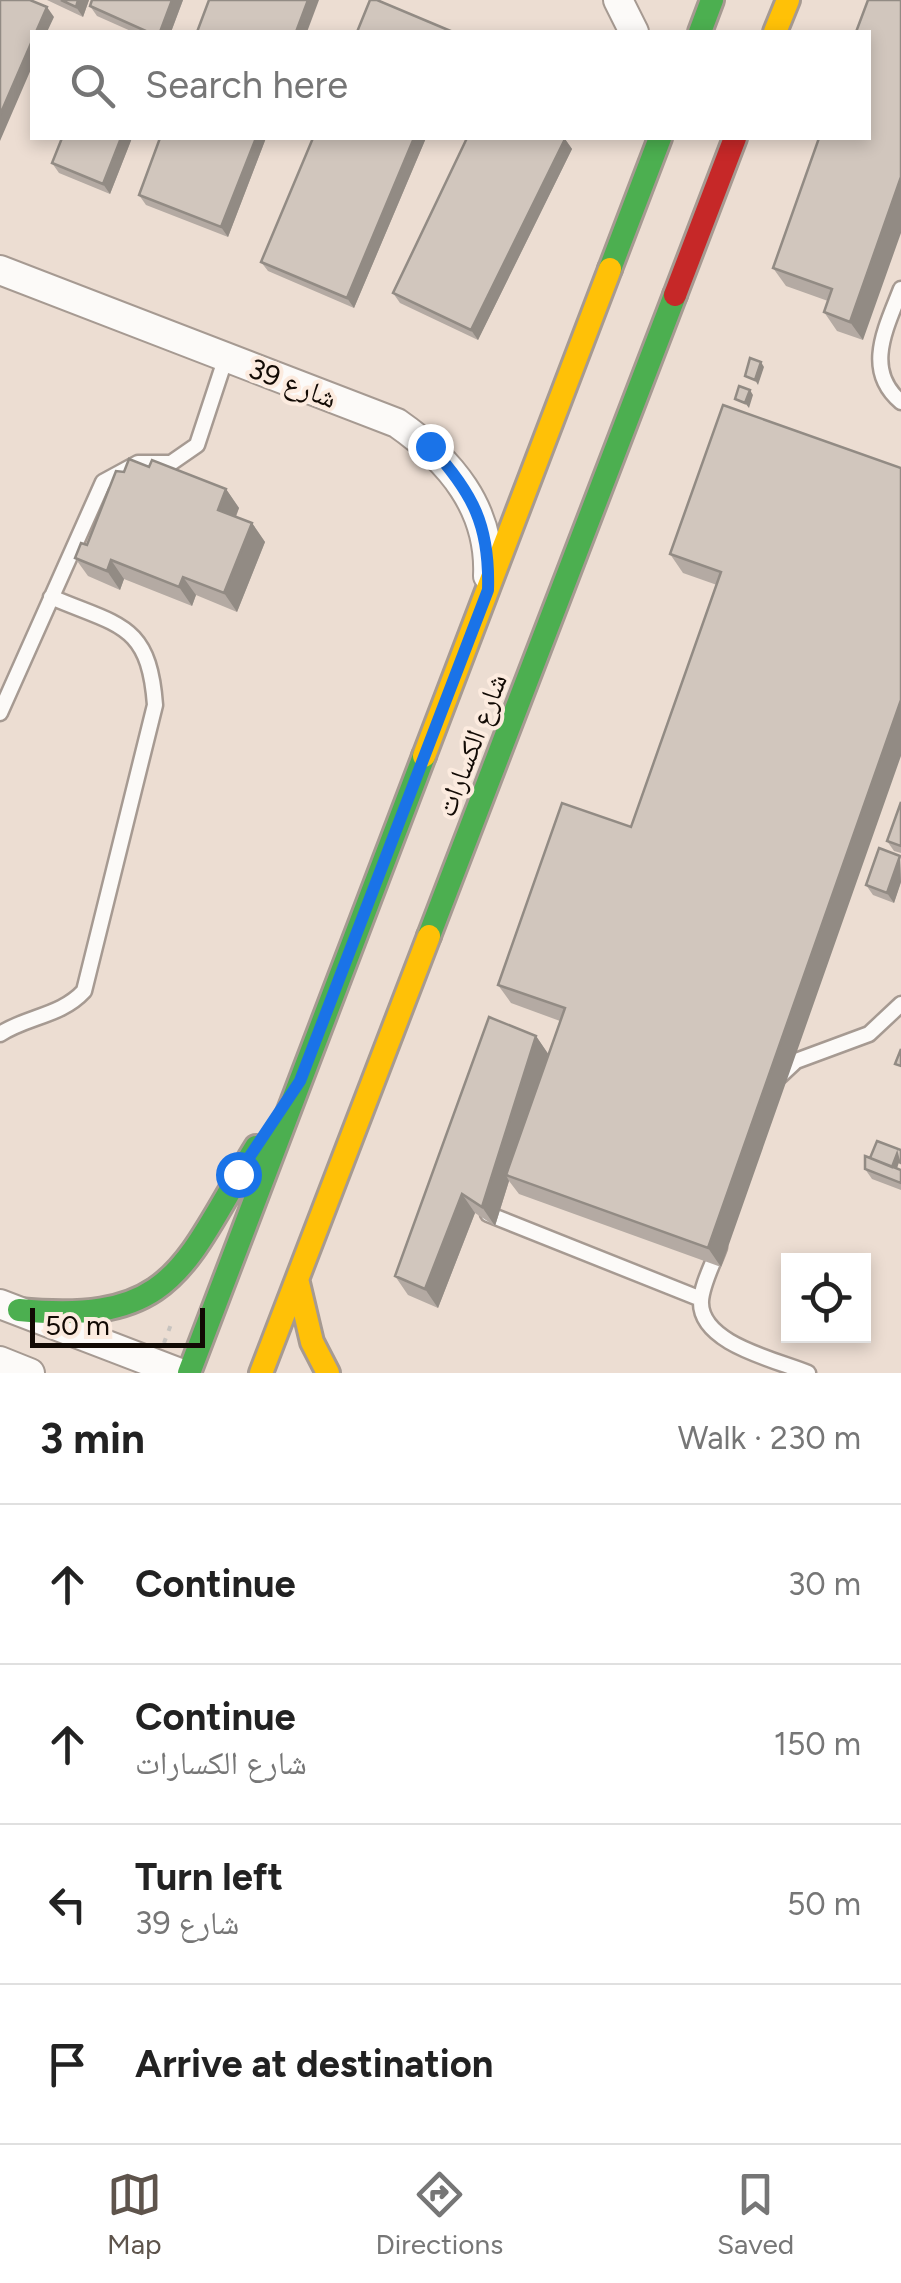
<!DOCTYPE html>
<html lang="en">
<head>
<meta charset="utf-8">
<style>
  :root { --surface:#fff; --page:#f6f6f6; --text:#222; --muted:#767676; --line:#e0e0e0; --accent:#5e544c }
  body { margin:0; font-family:Figtree,"Noto Naskh Arabic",sans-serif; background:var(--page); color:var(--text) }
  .controls { position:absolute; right:30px; bottom:30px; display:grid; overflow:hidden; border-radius:0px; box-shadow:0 5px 15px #0003 }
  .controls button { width:90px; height:90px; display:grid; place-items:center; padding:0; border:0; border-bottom:2px solid var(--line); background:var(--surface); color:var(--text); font:50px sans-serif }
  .scale { position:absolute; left:30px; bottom:25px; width:175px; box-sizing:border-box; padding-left:10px; border:5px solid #120a04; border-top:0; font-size:28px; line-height:35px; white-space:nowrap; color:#120a04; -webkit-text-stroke:8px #fcebdf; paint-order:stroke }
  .stop { position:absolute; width:30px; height:30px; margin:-22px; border:8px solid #1a73e8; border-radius:50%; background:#fff }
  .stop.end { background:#1a73e8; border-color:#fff; box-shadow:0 2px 10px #0008 }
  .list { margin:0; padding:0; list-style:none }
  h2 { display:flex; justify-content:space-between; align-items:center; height:130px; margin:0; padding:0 40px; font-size:42px }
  h2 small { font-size:32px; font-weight:400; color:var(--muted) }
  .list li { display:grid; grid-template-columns:65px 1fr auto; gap:30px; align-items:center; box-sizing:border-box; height:160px; padding:0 40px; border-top:2px solid var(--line) }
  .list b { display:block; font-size:38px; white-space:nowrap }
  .list p { margin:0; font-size:32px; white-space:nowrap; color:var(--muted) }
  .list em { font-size:32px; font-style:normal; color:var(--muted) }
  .icon { flex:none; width:55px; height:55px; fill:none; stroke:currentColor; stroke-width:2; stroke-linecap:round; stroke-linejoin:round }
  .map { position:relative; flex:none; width:901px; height:1373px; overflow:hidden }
  .search { position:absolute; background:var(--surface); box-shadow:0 5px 15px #0003; left:30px; right:30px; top:30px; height:110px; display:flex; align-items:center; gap:25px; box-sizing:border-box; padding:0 35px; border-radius:0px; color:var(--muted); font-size:38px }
  .sheet { height:770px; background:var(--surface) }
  nav { display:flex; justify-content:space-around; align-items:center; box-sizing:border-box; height:140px; border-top:2px solid var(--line); background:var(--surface); font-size:28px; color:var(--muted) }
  nav a { display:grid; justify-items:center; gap:5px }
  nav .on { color:var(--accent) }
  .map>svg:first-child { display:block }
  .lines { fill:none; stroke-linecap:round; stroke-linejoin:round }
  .lane-casing { stroke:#a69a92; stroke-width:19 }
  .street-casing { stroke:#a69a92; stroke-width:32 }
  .fast-casing { stroke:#a69a92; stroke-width:28 }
  .slow-casing { stroke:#a69a92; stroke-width:28 }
  .jam-casing { stroke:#a69a92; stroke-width:28 }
  .path { stroke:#c7c3bf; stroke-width:4; stroke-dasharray:5 8; stroke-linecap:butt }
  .lane { stroke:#fcfaf8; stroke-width:14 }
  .street { stroke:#fcfaf8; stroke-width:28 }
  .fast { stroke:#4caf50; stroke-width:22 }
  .slow { stroke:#ffc107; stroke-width:22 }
  .jam { stroke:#c62828; stroke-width:22 }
  .wall { fill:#b4aaa3 }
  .shaded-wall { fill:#928b84 }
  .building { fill:#d1c6bd; stroke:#928b84; stroke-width:2.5 }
  .route { stroke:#1a73e8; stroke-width:12 }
  .labels { text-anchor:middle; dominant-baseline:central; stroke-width:8; stroke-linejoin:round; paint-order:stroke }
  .street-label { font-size:28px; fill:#120a04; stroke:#fcebdf }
</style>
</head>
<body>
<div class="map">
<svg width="901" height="1373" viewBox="0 0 901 1373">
  <rect width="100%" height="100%" fill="#ecddd2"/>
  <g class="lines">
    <g class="lane-casing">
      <path id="lane" d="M 901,289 C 886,328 863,370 901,402
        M 0,713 L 103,482 L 138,463 L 171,463 L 197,445 L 226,357
        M 0,1034 C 28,1016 61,1016 84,991 L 155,705 C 149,623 119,626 51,597
        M 780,1076 L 796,1061 L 869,1034 L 901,1004
        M 488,1214 L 701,1299
        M 719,1247 C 713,1264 702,1284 701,1301 C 699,1344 777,1360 808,1373"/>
    </g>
    <g class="street-casing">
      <path id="street" d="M 618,0 L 634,32
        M 0,270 L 397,423 C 450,460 491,508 488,576
        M 0,1304 L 180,1373
        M 0,1361 L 30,1373"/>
    </g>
    <g class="fast-casing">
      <path id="fast" d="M 700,32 L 712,0
        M 610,269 L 660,138
        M 429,936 L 675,295
        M 19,1310 C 176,1325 183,1265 256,1147
        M 189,1373 L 424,756"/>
    </g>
    <g class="slow-casing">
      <path id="slow" d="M 775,32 L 788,0
        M 424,756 L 610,269
        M 298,1283 L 312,1342 L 328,1373
        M 261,1373 L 429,936"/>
    </g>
    <g class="jam-casing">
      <path id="jam" d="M 675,295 L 735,138"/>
    </g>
    <path class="path" d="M 164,1343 L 173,1319"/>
    <use href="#lane" class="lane"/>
    <use href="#street" class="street"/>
    <use href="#fast" class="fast"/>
    <use href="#slow" class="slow"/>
    <use href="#jam" class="jam"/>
  </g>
  <path class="wall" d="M 47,0 L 89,0 L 83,17 Z
    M 92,0 L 183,0 L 171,32 L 133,32 L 97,16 L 90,6 Z
    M 868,0 L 863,340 L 837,331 L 824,312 L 828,301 L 786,286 L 773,268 Z
    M 132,138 L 110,194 L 59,173 L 52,163 Z
    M 160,138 L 266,138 L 228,237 L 146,205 L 139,195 Z
    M 313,138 L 426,138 L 354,308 L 268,271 L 261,262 Z
    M 565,139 L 572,149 L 478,340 L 400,303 L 393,293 Z
    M 723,405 L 721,1267 L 519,1194 L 509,1181 L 495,1226 L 475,1213 L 438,1308 L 408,1295 L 395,1276 L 536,1036 L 548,1054 L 560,1021 L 511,1003 L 498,985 L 631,827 L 717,585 L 683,573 L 670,554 Z
    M 124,472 L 226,489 L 239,508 L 236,517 L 252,523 L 265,542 L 237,612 L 196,595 L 192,606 L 124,579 L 120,590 L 88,576 L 75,558 L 87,545 Z
    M 901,802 L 901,853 L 894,851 L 887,841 Z
    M 900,856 L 901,882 L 894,903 L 873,895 L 866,885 Z
    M 901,1150 L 901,1164 L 899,1162 L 897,1168 L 901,1170 L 901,1190 L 872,1179 L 865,1169 Z"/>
  <path class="shaded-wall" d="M 78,0 L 89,0 L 83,17 L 76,7 Z
    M 172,0 L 183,0 L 171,32 L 160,32 Z
    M 308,0 L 319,0 L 307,32 L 296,32 Z
    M 47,7 L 54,17 L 47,32 L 36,32 Z
    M 32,41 L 32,67 L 0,141 L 0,115 Z
    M 121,138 L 132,138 L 110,194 L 103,184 Z
    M 256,138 L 266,138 L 228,237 L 221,227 Z
    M 414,138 L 426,138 L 354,308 L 347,298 Z
    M 565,139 L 572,149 L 478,340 L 471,330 Z
    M 901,177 L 901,233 L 863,340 L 850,322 Z
    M 761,362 L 764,367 L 758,385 L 755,380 Z
    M 750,390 L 753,395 L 749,408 L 745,403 Z
    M 226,489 L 239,508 L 231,528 L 218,510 Z
    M 252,523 L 265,542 L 237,612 L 224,593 Z
    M 111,560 L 124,579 L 120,590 L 107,571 Z
    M 183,577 L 196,595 L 192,606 L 179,587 Z
    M 901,700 L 901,756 L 721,1267 L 708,1248 Z
    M 900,856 L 901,882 L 894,903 L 887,893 Z
    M 536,1036 L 549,1055 L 506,1175 L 509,1181 L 495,1226 L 482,1207 Z
    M 897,1154 L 900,1159 L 895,1174 L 891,1169 Z
    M 462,1194 L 475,1213 L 438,1308 L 425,1289 Z"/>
  <path class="building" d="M 0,0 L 30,0 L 47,7 L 36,32 L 32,32 L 32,41 L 0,115 Z
    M 61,0 L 78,0 L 76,7 Z
    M 92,0 L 172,0 L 160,32 L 148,32 L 90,6 Z
    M 209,0 L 308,0 L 296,32 L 197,32 Z
    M 370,0 L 377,0 L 453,32 L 357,32 Z
    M 868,0 L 901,0 L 901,177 L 850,322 L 824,312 L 832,289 L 773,268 L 819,138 L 868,138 L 868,32 L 856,32 Z
    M 62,138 L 121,138 L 103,184 L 52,163 Z
    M 160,138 L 256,138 L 221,227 L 139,195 Z
    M 313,138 L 414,138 L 347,298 L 261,262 Z
    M 467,138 L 562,138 L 565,139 L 471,330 L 393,293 Z
    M 750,358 L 761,362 L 755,380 L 745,376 Z
    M 739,386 L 750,390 L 745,403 L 735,399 Z
    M 723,405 L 901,468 L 901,700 L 708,1248 L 506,1175 L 565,1008 L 498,985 L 562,803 L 631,827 L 721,572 L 670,554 Z
    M 129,459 L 149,467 L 152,460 L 226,489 L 218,510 L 252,523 L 224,593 L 183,577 L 179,587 L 111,560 L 107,571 L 75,558 L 81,543 L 87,545 L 116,471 L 124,472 Z
    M 901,802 L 901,846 L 887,841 Z
    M 879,848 L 900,856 L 887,893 L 866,885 Z
    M 489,1017 L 536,1036 L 482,1207 L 462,1194 L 425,1289 L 395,1276 Z
    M 901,1049 L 901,1066 L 895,1064 Z
    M 877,1141 L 901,1150 L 901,1163 L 899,1162 L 897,1154 L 892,1167 L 870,1158 Z
    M 865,1156 L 901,1170 L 901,1183 L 865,1169 Z"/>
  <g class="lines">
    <path class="route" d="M 238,1174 L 300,1081 L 488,590 C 490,526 473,493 430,446"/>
  </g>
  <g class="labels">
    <g class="street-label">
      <text transform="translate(293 383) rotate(21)">شارع 39</text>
      <text transform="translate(471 745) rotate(-69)">شارع الكسارات</text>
    </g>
  </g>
</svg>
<div class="controls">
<button><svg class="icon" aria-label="locate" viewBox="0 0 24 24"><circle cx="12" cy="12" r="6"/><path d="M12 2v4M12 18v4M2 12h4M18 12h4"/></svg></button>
</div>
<div class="scale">50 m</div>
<div class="stop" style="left:238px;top:1174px"></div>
<div class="stop end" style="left:430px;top:446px"></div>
<div class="search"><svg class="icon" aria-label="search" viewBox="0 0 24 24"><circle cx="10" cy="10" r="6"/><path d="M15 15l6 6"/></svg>Search here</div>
</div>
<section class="sheet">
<h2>3 min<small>Walk · 230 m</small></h2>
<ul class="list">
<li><svg class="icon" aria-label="ahead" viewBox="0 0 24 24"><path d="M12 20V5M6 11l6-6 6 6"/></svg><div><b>Continue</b></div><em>30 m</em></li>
<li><svg class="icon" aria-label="ahead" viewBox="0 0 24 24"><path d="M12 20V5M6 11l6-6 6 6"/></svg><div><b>Continue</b><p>شارع الكسارات</p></div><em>150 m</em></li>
<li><svg class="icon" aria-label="left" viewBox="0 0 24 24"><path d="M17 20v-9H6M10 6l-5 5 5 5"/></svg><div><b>Turn left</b><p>شارع 39</p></div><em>50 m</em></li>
<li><svg class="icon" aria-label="arrive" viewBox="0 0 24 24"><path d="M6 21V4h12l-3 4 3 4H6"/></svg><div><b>Arrive at destination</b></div></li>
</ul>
</section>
<nav>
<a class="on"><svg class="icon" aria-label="map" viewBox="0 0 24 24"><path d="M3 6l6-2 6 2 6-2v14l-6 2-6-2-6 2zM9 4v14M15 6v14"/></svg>Map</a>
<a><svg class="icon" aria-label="directions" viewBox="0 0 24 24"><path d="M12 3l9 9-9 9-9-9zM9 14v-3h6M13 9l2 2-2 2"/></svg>Directions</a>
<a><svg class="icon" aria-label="saved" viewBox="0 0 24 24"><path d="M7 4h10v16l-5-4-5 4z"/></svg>Saved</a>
</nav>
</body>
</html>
